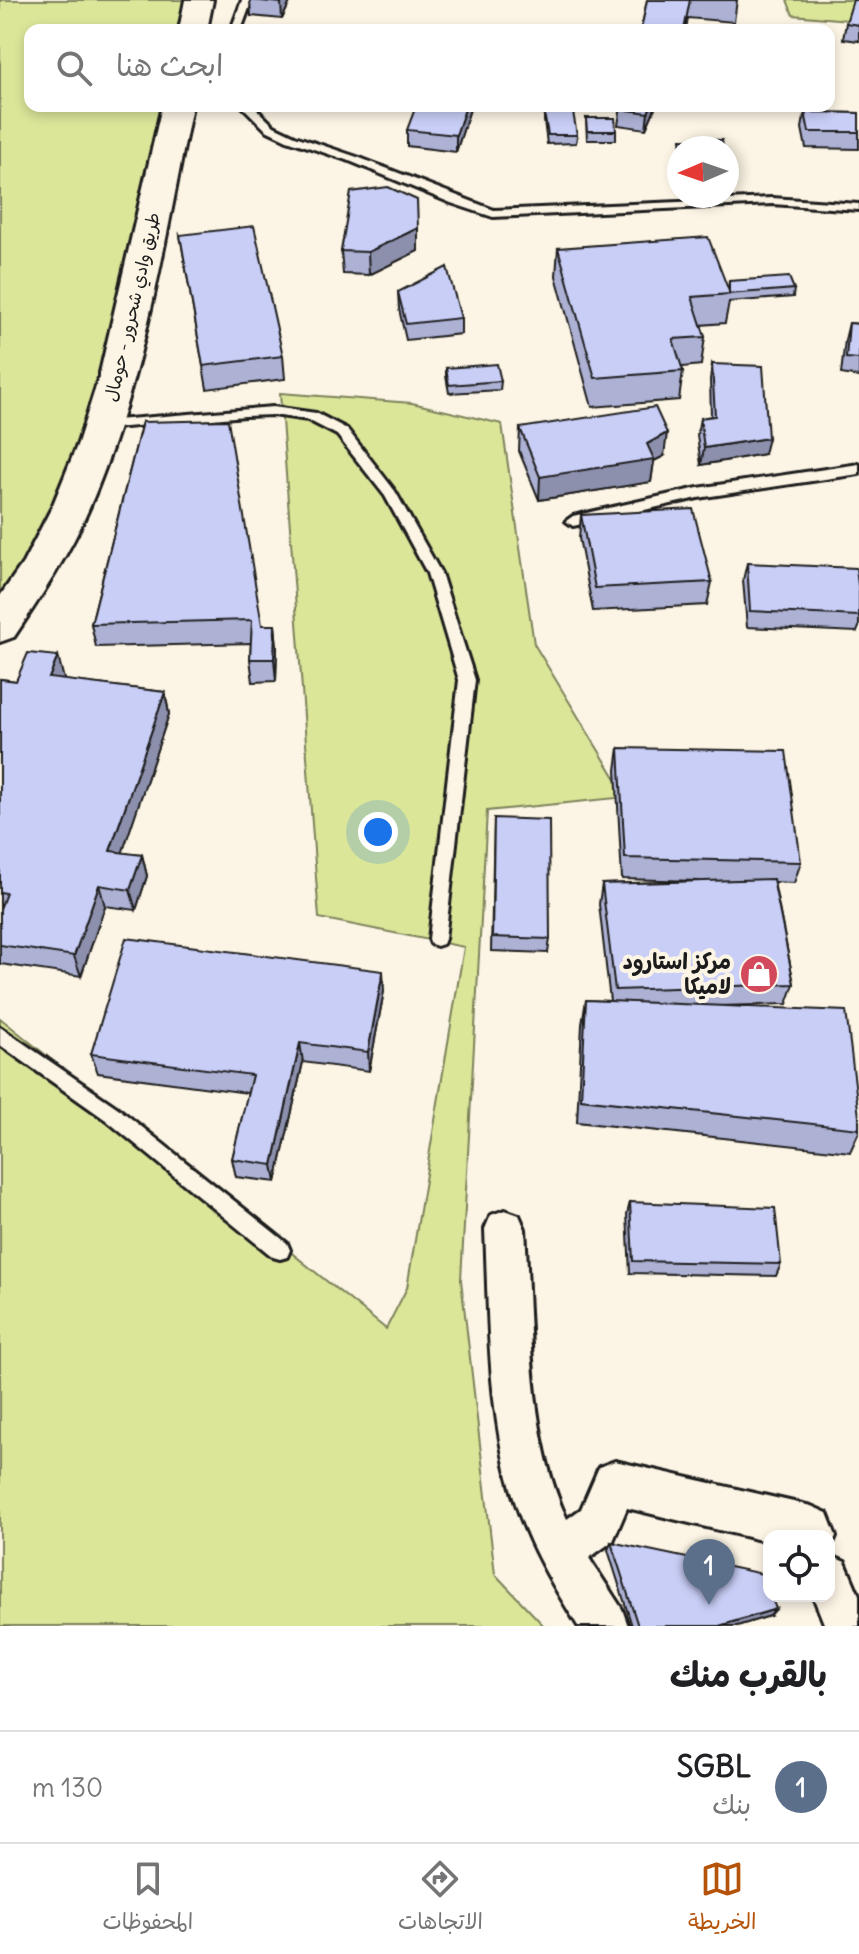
<!DOCTYPE html>
<html lang="ar">
<head>
<meta charset="utf-8">
<style>
  :root { --surface:#fff; --page:#f2f2f2; --text:#202124; --muted:#757577; --line:#e0e0e0; --accent:#b45309 }
  body { margin:0; font-family:Delius,"Playpen Sans Arabic",sans-serif; background:var(--page); color:var(--text); direction:rtl }
  .controls { position:absolute; right:24px; bottom:24px; display:grid; overflow:hidden; border-radius:16px; box-shadow:0 4px 12px #0003 }
  .controls button { width:72px; height:72px; display:grid; place-items:center; padding:0; border:0; border-bottom:2px solid var(--line); background:var(--surface); color:var(--text); font:40px sans-serif }
  .compass { position:absolute; left:667px; top:136px; width:72px; height:72px; border-radius:50%; background:var(--surface); box-shadow:0 4px 12px #0003; rotate:268deg }
  .you { position:absolute; left:378px; top:832px; width:28px; height:28px; margin:-20px; border:6px solid #fff; border-radius:50%; background:#1a73e8; box-shadow:0 0 0 12px #1a73e833 }
  .badge { display:grid; place-items:center; width:52px; height:52px; border-radius:50%; background:var(--accent); color:#fff; font-size:26px; font-weight:700 }
  .pin { position:absolute; translate:-50% -66px; filter:drop-shadow(0 2px 4px #0008) }
  .pin::after { content:''; position:absolute; top:42px; width:28px; height:24px; background:inherit; clip-path:polygon(0 0,100% 0,50% 100%) }
  .list { margin:0; padding:0; list-style:none }
  h2 { display:flex; justify-content:space-between; align-items:center; height:104px; margin:0; padding:0 32px; font-size:34px }
  h2 small { font-size:26px; font-weight:400; color:var(--muted) }
  .list li { display:grid; grid-template-columns:52px 1fr auto; gap:24px; align-items:center; box-sizing:border-box; height:112px; padding:0 32px; border-top:2px solid var(--line) }
  .list b { display:block; font-size:30px; white-space:nowrap }
  .list p { margin:0; font-size:26px; white-space:nowrap; color:var(--muted) }
  .list em { font-size:26px; font-style:normal; color:var(--muted) }
  .icon { flex:none; width:44px; height:44px; fill:none; stroke:currentColor; stroke-width:2; stroke-linecap:round; stroke-linejoin:round }
  .map { position:relative; flex:none; width:859px; height:1626px; overflow:hidden; direction:ltr }
  .search { position:absolute; background:var(--surface); box-shadow:0 4px 12px #0003; left:24px; right:24px; top:24px; height:88px; display:flex; align-items:center; gap:20px; box-sizing:border-box; padding:0 28px; border-radius:16px; color:var(--muted); font-size:30px }
  .sheet { height:216px; background:var(--surface) }
  nav { display:flex; justify-content:space-around; align-items:center; box-sizing:border-box; height:112px; border-top:2px solid var(--line); background:var(--surface); font-size:22px; color:var(--muted) }
  nav a { display:grid; justify-items:center; gap:4px }
  nav .on { color:var(--accent) }
  .map>svg:first-child { display:block }
  .green { fill:#dbe699; stroke:#7c815a; stroke-width:2 }
  .lines { fill:none; stroke-linecap:round; stroke-linejoin:round }
  .service-casing { stroke:#1c1c1c; stroke-width:6 }
  .minor-casing { stroke:#1c1c1c; stroke-width:6 }
  .secondary-casing { stroke:#1c1c1c; stroke-width:6 }
  .service { fill:#fcf5e5; fill-rule:evenodd }
  .minor { fill:#fcf5e5; fill-rule:evenodd }
  .secondary { fill:#fcf5e5; fill-rule:evenodd }
  .wall { fill:#adb1d4; stroke:#1c1c1c; stroke-width:2 }
  .shaded-wall { fill:#8d90ad; stroke:#1c1c1c; stroke-width:2 }
  .building { fill:#c9cef7; stroke:#1c1c1c; stroke-width:2 }
  .labels { text-anchor:middle; dominant-baseline:central; stroke-width:8; stroke-linejoin:round; paint-order:stroke }
  .far-street-label { font-size:18px; fill:#1c1c1c; stroke:#fcf5e5 }
  .poi-label { font-size:22px; font-weight:bold; fill:#1c1c1c; stroke:#fcf5e5; text-anchor:end }
</style>
</head>
<body>
<div class="map">
<svg width="859" height="1626" viewBox="0 0 859 1626">
  <rect width="100%" height="100%" fill="#fcf5e5"/>
  <filter id="ink" filterUnits="userSpaceOnUse"><feTurbulence type="fractalNoise" baseFrequency=".0125" numOctaves="2"/><feDisplacementMap in="SourceGraphic" scale="16" xChannelSelector="R" yChannelSelector="G"/><feConvolveMatrix kernelMatrix="1 2 1 2 8 2 1 2 1" color-interpolation-filters="sRGB"/></filter>
  <g filter="url(#ink)">
    <path class="green" d="M 0,0 L 209,0 L 203,30 L 30,30 L 30,106 L 186,106 L 122,392 L 0,628 Z
      M 787,0 L 859,0 L 859,21 L 793,15 Z
      M 280,393 L 412,403 L 502,424 L 534,644 L 627,797 L 487,811 L 461,1280 L 495,1574 L 544,1626 L 0,1626 L 0,1018 L 386,1329 L 407,1288 L 464,947 L 319,918 Z"/>
    <g class="lines">
      <g class="service-casing">
        <path id="service" d="M 242,0 L 252,0 L 241,30 L 231,30 Z
          M 242,106 L 253,106 L 274,126 L 295,136 L 360,158 L 494,210 L 772,198 L 859,204 L 859,210 L 772,204 L 493,217 L 451,203 L 352,162 L 287,140 L 266,130 Z
          M 273,407 L 316,413 L 347,429 L 395,491 L 441,573 L 475,680 L 445,939 L 443,944 L 437,946 L 431,944 L 429,939 L 459,680 L 427,573 L 385,496 L 337,435 L 308,420 L 273,415 L 245,416 L 104,429 L 97,425 L 104,421 Z
          M 859,464 L 859,474 L 698,498 L 573,526 L 566,521 L 573,516 L 698,488 Z
          M 0,1027 L 118,1108 L 287,1243 L 290,1250 L 287,1257 L 280,1259 L 273,1257 L 106,1120 L 0,1045 Z"/>
      </g>
      <g class="minor-casing">
        <path id="minor" d="M 505,1210 L 519,1215 L 525,1229 C 531,1320 527,1435 567,1519 L 581,1509 L 599,1467 L 615,1461 L 811,1506 L 827,1513 L 836,1536 L 829,1552 L 829,1536 L 769,1536 L 769,1542 L 627,1508 L 613,1541 L 589,1558 L 622,1609 L 628,1626 L 578,1626 C 553,1586 529,1546 515,1501 C 487,1414 489,1320 485,1229 L 491,1215 Z
          M 829,1555 L 845,1562 L 859,1595 L 859,1626 L 825,1626 L 813,1596 L 829,1596 Z"/>
      </g>
      <g class="secondary-casing">
        <path id="secondary" d="M 185,0 L 213,0 L 207,30 L 179,30 Z
          M 162,106 L 192,106 C 165,240 144,379 90,506 C 70,553 42,595 14,637 L 0,642 L 0,596 L 23,563 L 52,507 L 78,443 L 99,377 Z"/>
      </g>
      <use href="#service" class="service"/>
      <use href="#minor" class="minor"/>
      <use href="#secondary" class="secondary"/>
    </g>
    <path class="wall" d="M 250,0 L 291,0 L 282,19 L 251,16 Z
      M 647,0 L 737,0 L 734,22 L 688,18 L 686,30 L 641,30 Z
      M 859,0 L 859,41 L 843,39 L 846,23 Z
      M 471,106 L 456,152 L 407,146 L 407,130 Z
      M 621,106 L 656,106 L 646,129 L 618,125 Z
      M 805,112 L 859,113 L 859,149 L 806,148 L 802,128 Z
      M 544,113 L 577,135 L 576,143 L 547,144 L 544,121 Z
      M 586,118 L 616,131 L 616,140 L 587,140 Z
      M 418,228 L 418,251 L 369,275 L 343,274 L 341,251 Z
      M 180,235 L 283,356 L 285,379 L 207,389 Z
      M 558,248 L 728,289 L 729,281 L 794,289 L 793,297 L 729,302 L 725,323 L 701,325 L 705,337 L 701,365 L 682,367 L 683,371 L 679,400 L 592,407 L 556,276 Z
      M 398,292 L 461,318 L 461,334 L 406,340 L 399,309 Z
      M 849,323 L 859,324 L 859,377 L 841,374 L 845,340 Z
      M 712,364 L 764,454 L 701,465 L 697,435 L 700,418 L 711,416 L 710,380 Z
      M 446,368 L 501,381 L 500,390 L 449,393 L 446,376 Z
      M 142,422 L 262,625 L 275,625 L 277,647 L 276,681 L 253,682 L 250,659 L 251,643 L 96,647 L 91,624 Z
      M 520,428 L 664,456 L 654,461 L 651,482 L 539,500 L 519,451 Z
      M 581,515 L 712,582 L 707,605 L 593,611 L 579,538 Z
      M 747,563 L 859,593 L 859,627 L 857,632 L 747,627 L 743,580 Z
      M 58,656 L 63,680 L 165,692 L 169,714 L 122,853 L 142,855 L 147,876 L 136,910 L 105,906 L 81,976 L 0,964 L 0,679 L 16,681 Z
      M 619,748 L 801,862 L 794,883 L 774,882 L 794,984 L 787,1004 L 722,1006 L 859,1117 L 859,1132 L 850,1152 L 577,1122 L 582,1024 L 586,1000 L 610,1001 L 599,904 L 602,884 L 699,881 L 622,879 L 616,770 Z
      M 494,818 L 550,939 L 548,953 L 491,951 Z
      M 384,991 L 369,1071 L 303,1062 L 276,1182 L 236,1177 L 232,1159 L 248,1093 L 98,1073 L 91,1054 Z
      M 630,1202 L 781,1264 L 776,1276 L 630,1273 L 627,1214 Z
      M 611,1542 L 770,1616 L 737,1626 L 632,1626 L 608,1550 Z"/>
    <path class="shaded-wall" d="M 283,0 L 291,0 L 282,19 L 281,3 Z
      M 466,106 L 471,106 L 456,152 L 456,135 Z
      M 651,106 L 656,106 L 646,129 L 648,113 Z
      M 418,228 L 418,251 L 369,275 L 368,252 Z
      M 667,433 L 664,456 L 654,461 L 651,482 L 539,500 L 540,477 L 647,444 Z
      M 768,438 L 764,454 L 701,465 L 704,448 Z
      M 275,625 L 277,647 L 276,681 L 274,659 Z
      M 58,656 L 64,679 L 55,700 L 49,678 Z
      M 165,692 L 169,714 L 116,872 L 110,851 Z
      M 142,855 L 147,876 L 136,910 L 130,890 Z
      M 99,885 L 105,906 L 81,976 L 74,956 Z
      M 383,971 L 384,991 L 369,1071 L 368,1052 Z
      M 300,1043 L 303,1062 L 276,1182 L 273,1165 Z
      M 776,1609 L 770,1616 L 737,1626 L 719,1626 Z"/>
    <path class="building" d="M 250,0 L 283,0 L 281,3 Z
      M 647,0 L 690,0 L 684,30 L 641,30 Z
      M 853,0 L 859,0 L 859,25 L 846,23 Z
      M 416,106 L 466,106 L 456,135 L 407,130 Z
      M 621,106 L 651,106 L 648,113 L 620,109 Z
      M 573,112 L 577,135 L 548,135 L 544,113 Z
      M 805,112 L 859,113 L 859,132 L 809,132 Z
      M 586,118 L 615,118 L 616,131 L 587,131 Z
      M 681,139 L 722,140 L 723,148 L 682,148 Z
      M 388,187 L 417,200 L 418,228 L 368,252 L 341,251 L 351,192 Z
      M 254,226 L 283,356 L 203,366 L 180,235 Z
      M 708,237 L 730,294 L 692,297 L 705,337 L 673,339 L 683,371 L 595,378 L 558,248 Z
      M 447,267 L 461,318 L 406,324 L 398,292 Z
      M 789,277 L 794,289 L 729,294 L 729,281 Z
      M 849,323 L 859,324 L 859,359 L 846,358 Z
      M 497,364 L 501,381 L 449,385 L 446,368 Z
      M 712,364 L 763,366 L 768,438 L 704,448 L 700,418 L 715,416 Z
      M 655,407 L 667,433 L 647,444 L 654,459 L 540,477 L 520,428 Z
      M 228,420 L 262,625 L 275,625 L 274,659 L 250,659 L 252,620 L 91,624 L 142,422 Z
      M 693,509 L 712,582 L 595,588 L 581,515 Z
      M 747,563 L 856,568 L 859,593 L 859,616 L 750,611 Z
      M 28,653 L 58,656 L 49,678 L 165,692 L 110,851 L 142,855 L 130,890 L 99,885 L 74,956 L 0,945 L 0,909 L 6,893 L 0,892 L 0,679 L 16,681 Z
      M 619,748 L 786,751 L 801,862 L 625,858 Z
      M 494,818 L 549,820 L 550,939 L 492,937 Z
      M 773,879 L 794,984 L 615,990 L 602,884 Z
      M 126,938 L 383,971 L 368,1052 L 300,1043 L 273,1165 L 232,1159 L 252,1075 L 91,1054 Z
      M 586,1000 L 846,1011 L 859,1117 L 859,1129 L 581,1099 Z
      M 630,1202 L 775,1208 L 781,1264 L 633,1261 Z
      M 611,1542 L 763,1574 L 769,1590 L 769,1596 L 771,1596 L 776,1609 L 719,1626 L 638,1626 Z"/>
  </g>
  <defs>
    <g id="shop-disc" transform="scale(2)"><circle r="9.5" fill="#d1495b" stroke="#fcf5e5"/><path d="M-5-2.5h2.3a2.7 3.5 0 0 1 5.4 0H5L5.5 6h-11ZM-1.5-2.5h3a1.5 2.3 0 0 0-3 0Z" fill="#fff"/></g>
  </defs>
  <g fill-rule="evenodd">
    <use href="#shop-disc" x="759" y="974"/>
  </g>
  <g class="labels">
    <g class="far-street-label">
      <text transform="translate(132 307) rotate(-77)">طريق وادي شحرور - حومال</text>
    </g>
    <g class="poi-label">
      <text x="731" y="961">مركز استارود<tspan x="731" dy="25">لاميكا</tspan></text>
    </g>
  </g>
</svg>
<div class="controls">
<button><svg class="icon" aria-label="locate" viewBox="0 0 24 24"><circle cx="12" cy="12" r="6"/><path d="M12 2v4M12 18v4M2 12h4M18 12h4"/></svg></button>
</div>
<svg class="compass" viewBox="-18 -18 36 36"><path d="M0-13l5 13h-10z" fill="#e53935"/><path d="M0 13l5-13h-10z" fill="#757577"/></svg>
<div class="you"></div>
<div class="pin badge" style="left:709px;top:1605px;background:#5c6f8a">1</div>
<div class="search"><svg class="icon" aria-label="search" viewBox="0 0 24 24"><circle cx="10" cy="10" r="6"/><path d="M15 15l6 6"/></svg>ابحث هنا</div>
</div>
<section class="sheet">
<h2>بالقرب منك<small></small></h2>
<ul class="list">
<li><span class="badge" style="background:#5c6f8a">1</span><div><b>SGBL</b><p>بنك</p></div><em>130 m</em></li>
</ul>
</section>
<nav>
<a class="on"><svg class="icon" aria-label="map" viewBox="0 0 24 24"><path d="M3 6l6-2 6 2 6-2v14l-6 2-6-2-6 2zM9 4v14M15 6v14"/></svg>الخريطة</a>
<a><svg class="icon" aria-label="directions" viewBox="0 0 24 24"><path d="M12 3l9 9-9 9-9-9zM9 14v-3h6M13 9l2 2-2 2"/></svg>الاتجاهات</a>
<a><svg class="icon" aria-label="saved" viewBox="0 0 24 24"><path d="M7 4h10v16l-5-4-5 4z"/></svg>المحفوظات</a>
</nav>
</body>
</html>
